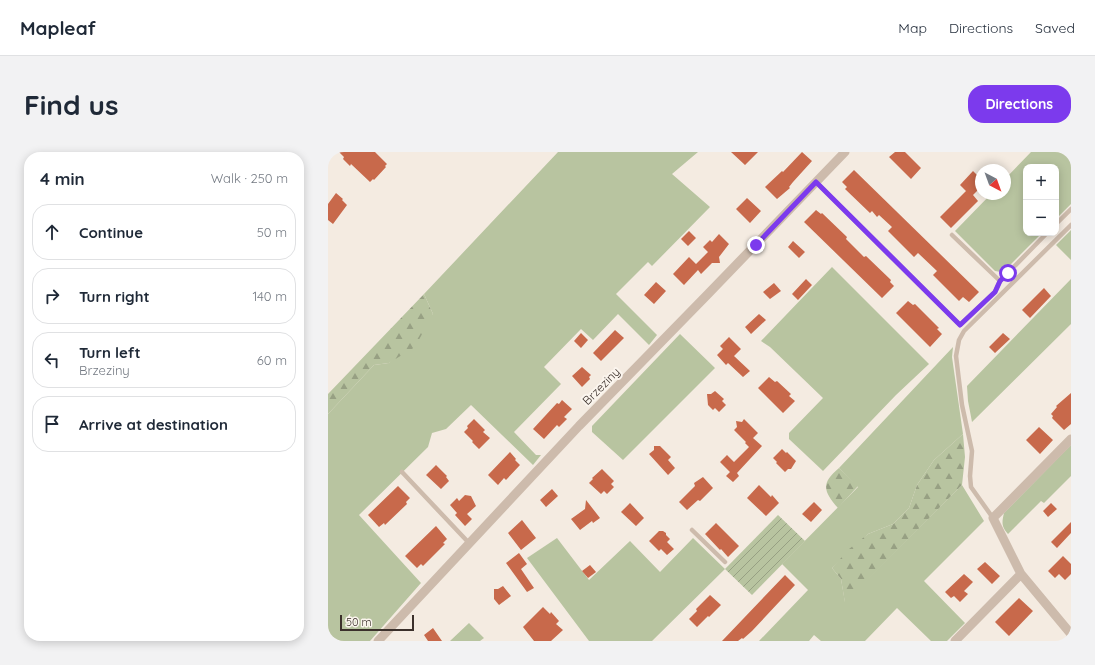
<!DOCTYPE html>
<html lang="en">
<head>
<meta charset="utf-8">
<style>
  :root { --surface:#fff; --page:#f2f2f3; --text:#1f2937; --muted:#747a83; --line:#e0e1e3; --accent:#7c3aed }
  body { margin:0; font-family:Quicksand,sans-serif; background:var(--page); color:var(--text) }
  .controls { position:absolute; right:12px; top:12px; display:grid; overflow:hidden; border-radius:8px; box-shadow:0 2px 10px #0003 }
  .controls button { width:36px; height:36px; display:grid; place-items:center; padding:0; border:0; border-bottom:1px solid var(--line); background:var(--surface); color:var(--text); font:20px sans-serif }
  .compass { position:absolute; left:647px; top:12px; width:36px; height:36px; border-radius:50%; background:var(--surface); box-shadow:0 2px 10px #0003; rotate:139deg }
  .scale { position:absolute; left:12px; bottom:10px; width:74px; box-sizing:border-box; padding-left:4px; border:2px solid #3b302b; border-top:0; font-size:11px; line-height:14px; white-space:nowrap; color:#3b302b; -webkit-text-stroke:3px #fbf5ee; paint-order:stroke }
  .stop { position:absolute; width:12px; height:12px; margin:-9px; border:3px solid #7c3aed; border-radius:50%; background:#fff }
  .stop.end { background:#7c3aed; border-color:#fff; box-shadow:0 1px 4px #0008 }
  .list { margin:0; padding:0; list-style:none }
  h2 { display:flex; justify-content:space-between; align-items:center; height:52px; margin:0; padding:0 16px; font-size:17px }
  h2 small { font-size:13px; font-weight:400; color:var(--muted) }
  .list li { display:grid; grid-template-columns:26px 1fr auto; gap:12px; align-items:center; box-sizing:border-box; height:56px; margin:0 8px 8px; padding:0 8px; border:1px solid var(--line); border-radius:16px }
  .list b { display:block; font-size:15px; white-space:nowrap }
  .list p { margin:0; font-size:13px; white-space:nowrap; color:var(--muted) }
  .list em { font-size:13px; font-style:normal; color:var(--muted) }
  .icon { flex:none; width:22px; height:22px; fill:none; stroke:currentColor; stroke-width:2; stroke-linecap:round; stroke-linejoin:round }
  .map { position:relative; flex:none; width:743px; height:489px; overflow:hidden; border-radius:16px }
  header { display:flex; align-items:center; gap:24px; box-sizing:border-box; height:56px; padding:0 20px; background:var(--surface); border-bottom:1px solid var(--line) }
  header strong { font-size:19px }
  nav { display:flex; gap:22px; margin-inline-start:auto; font-size:14px }
  .intro { display:flex; align-items:center; justify-content:space-between; box-sizing:border-box; height:96px; padding:0 24px }
  h1 { margin:0; font-size:28px }
  .button { padding:10px 18px; border-radius:16px; background:var(--accent); color:#fff; font-size:14px; font-weight:700 }
  main { display:flex; gap:24px; padding:0 24px }
  aside { flex:1; background:var(--surface); border-radius:16px; box-shadow:0 2px 10px #0003 }
  .map>svg:first-child { display:block }
  .green { fill:#b8c4a0 }
  .forest { fill:url(#forest-firs) }
  .garden { fill:url(#garden-furrows) }
  .building { fill:#c8694b }
  .lines { fill:none; stroke-linecap:round; stroke-linejoin:round }
  .lane { stroke:#cdbbac; stroke-width:4.5 }
  .street { stroke:#cdbbac; stroke-width:9 }
  .route { stroke:#7c3aed; stroke-width:5 }
  .labels { text-anchor:middle; dominant-baseline:central; stroke-width:4; stroke-linejoin:round; paint-order:stroke }
  .street-label { font-size:12px; fill:#3b302b; stroke:#fbf5ee }
</style>
</head>
<body>
<header>
<strong>Mapleaf</strong>
<nav><a>Map</a><a>Directions</a><a>Saved</a></nav>
</header>
<div class="intro"><h1>Find us</h1><a class="button">Directions</a></div>
<main>
<aside>
<h2>4 min<small>Walk · 250 m</small></h2>
<ul class="list">
<li><svg class="icon" aria-label="ahead" viewBox="0 0 24 24"><path d="M12 20V5M6 11l6-6 6 6"/></svg><div><b>Continue</b></div><em>50 m</em></li>
<li><svg class="icon" aria-label="right" viewBox="0 0 24 24"><path d="M7 20v-9h11M14 6l5 5-5 5"/></svg><div><b>Turn right</b></div><em>140 m</em></li>
<li><svg class="icon" aria-label="left" viewBox="0 0 24 24"><path d="M17 20v-9H6M10 6l-5 5 5 5"/></svg><div><b>Turn left</b><p>Brzeziny</p></div><em>60 m</em></li>
<li><svg class="icon" aria-label="arrive" viewBox="0 0 24 24"><path d="M6 21V4h12l-3 4 3 4H6"/></svg><div><b>Arrive at destination</b></div></li>
</ul>
</aside>
<div class="map">
<svg width="743" height="489" viewBox="0 0 743 489">
  <defs>
    <pattern id="forest-firs" width="22" height="20" patternUnits="userSpaceOnUse"><rect width="22" height="20" fill="#b8c4a0"/><path d="M5 1l3.5 6h-7zM16 11l3.5 6h-7z" fill="#97a083"/></pattern>
    <pattern id="garden-furrows" width="10" height="10" patternUnits="userSpaceOnUse"><rect width="10" height="10" fill="#b8c4a0"/><path d="M-1 1l2-2M0 10L10 0M9 11l2-2" fill="none" stroke="#97a083"/></pattern>
  </defs>
  <rect width="100%" height="100%" fill="#f4ebe1"/>
  <path class="green" d="M 230,0 L 370,0 L 344,22 L 382,55 L 324,114 L 320,110 L 288,142 L 329,183 L 321,193 L 290,162 L 265,188 L 253,177 L 216,215 L 233,232 L 186,280 L 208,303 L 213,303 L 205,313 L 143,253 L 118,277 L 104,281 L 100,295 L 31,363 L 93,431 L 42,489 L 0,489 L 0,262 L 46,213 L 61,211 L 105,162 L 96,142 Z
    M 703,0 L 743,0 L 743,52 L 728,67 L 728,15 L 698,15 L 698,81 L 714,81 L 676,119 L 673,120 L 667,119 L 627,79 L 663,42 L 677,42 L 677,27 Z
    M 743,78 L 743,108 L 728,93 Z
    M 504,115 L 601,212 L 568,243 L 495,319 L 461,287 L 461,281 L 495,246 L 442,195 L 433,189 Z
    M 743,127 L 743,172 L 644,270 L 640,249 L 639,234 Z
    M 352,182 L 387,216 L 295,308 L 264,280 L 264,274 Z
    M 625,195 L 624,205 L 635,282 L 606,308 L 589,333 L 581,356 L 565,372 L 540,382 L 504,416 L 513,427 L 517,450 L 634,333 L 656,369 L 596,429 L 637,471 L 619,489 L 603,489 L 569,456 L 537,489 L 493,489 L 486,483 L 481,489 L 431,489 L 480,438 L 454,412 L 530,335 L 511,316 Z
    M 743,293 L 743,324 L 716,351 L 713,349 L 680,382 C 673,374 674,370 676,361 Z
    M 229,386 L 261,428 L 302,389 L 332,420 L 365,386 L 397,417 L 324,489 L 261,489 L 199,406 Z
    M 141,471 L 156,486 L 152,489 L 122,489 Z"/>
  <path class="forest" d="M 96,142 L 105,162 L 87,195 L 61,211 L 46,213 L 0,262 L 0,242 Z
    M 635,282 L 637,305 L 634,333 L 517,451 L 513,427 L 504,416 L 521,397 L 540,382 L 565,372 L 581,356 L 589,333 L 606,308 Z
    M 511,316 L 530,334 L 510,356 C 495,339 493,331 511,316 Z"/>
  <path class="garden" d="M 450,363 L 477,389 L 424,443 L 397,417 Z"/>
  <path class="building" d="M 11,0 L 47,0 L 59,12 L 57,14 L 58,15 L 46,28 L 45,27 L 42,30 L 23,12 L 22,14 L 15,7 L 16,5 Z
    M 403,0 L 430,0 L 417,13 Z
    M 474,0 L 484,9 L 465,30 L 461,35 L 462,36 L 449,47 L 437,35 L 454,19 L 455,20 Z
    M 567,0 L 577,0 L 593,16 L 583,27 L 561,5 Z
    M 526,18 L 651,140 L 641,150 L 635,145 L 631,149 L 605,123 L 609,119 L 590,101 L 586,105 L 560,79 L 564,75 L 551,63 L 549,65 L 544,59 L 542,61 L 517,37 L 519,35 L 514,30 Z
    M 645,19 L 653,27 L 653,35 L 645,43 L 650,49 L 623,76 L 612,65 L 638,39 L 632,33 Z
    M 8,41 L 15,47 L 14,48 L 19,53 L 5,72 L 0,68 L 0,52 Z
    M 419,46 L 433,59 L 422,71 L 408,57 Z
    M 488,58 L 493,62 L 494,61 L 519,85 L 518,87 L 536,105 L 538,104 L 563,128 L 562,130 L 566,134 L 554,146 L 476,70 Z
    M 361,79 L 368,86 L 360,94 L 353,87 Z
    M 391,82 L 401,92 L 391,105 L 392,111 L 384,111 L 373,122 L 370,118 L 356,133 L 345,122 L 361,105 L 368,112 L 380,100 L 375,95 L 382,88 L 384,90 Z
    M 465,89 L 477,100 L 471,106 L 460,95 Z
    M 478,127 L 484,133 L 470,148 L 464,142 Z
    M 328,130 L 338,139 L 326,152 L 316,143 Z
    M 446,131 L 453,139 L 442,147 L 435,140 Z
    M 716,136 L 723,144 L 702,166 L 694,158 Z
    M 580,149 L 585,153 L 587,152 L 611,176 L 609,177 L 614,182 L 602,195 L 568,161 Z
    M 431,162 L 438,168 L 423,182 L 417,175 Z
    M 287,178 L 296,186 L 273,209 L 265,201 Z
    M 253,181 L 260,188 L 253,196 L 246,189 Z
    M 675,181 L 682,187 L 667,201 L 661,195 Z
    M 401,185 L 413,197 L 406,204 L 422,219 L 415,225 L 400,211 L 398,213 L 389,203 L 395,197 L 392,194 Z
    M 254,215 L 263,223 L 261,225 L 262,227 L 254,235 L 244,224 Z
    M 441,225 L 447,230 L 449,229 L 463,242 L 461,244 L 467,249 L 455,261 L 430,236 Z
    M 387,239 L 396,247 L 394,249 L 398,253 L 391,260 L 387,256 L 385,258 L 380,253 L 379,242 L 383,242 Z
    M 743,241 L 743,272 L 736,278 L 724,266 L 725,264 L 723,262 L 729,255 L 728,254 Z
    M 234,248 L 244,257 L 236,265 L 239,267 L 231,275 L 229,273 L 216,287 L 205,277 L 229,251 L 231,252 Z
    M 146,267 L 157,278 L 155,280 L 162,286 L 151,297 L 144,290 L 145,289 L 136,280 L 140,276 L 139,274 Z
    M 416,267 L 430,281 L 425,286 L 434,294 L 409,321 L 411,324 L 405,330 L 398,324 L 402,320 L 392,310 L 399,303 L 406,310 L 421,295 L 417,291 L 418,290 L 406,278 L 409,275 L 408,269 L 414,270 Z
    M 711,275 L 725,288 L 712,302 L 698,288 Z
    M 326,294 L 332,294 L 343,305 L 340,308 L 347,316 L 340,323 L 321,302 L 326,298 Z
    M 454,297 L 458,301 L 459,300 L 468,309 L 463,317 L 460,317 L 457,320 L 448,311 L 449,310 L 445,306 Z
    M 182,300 L 188,307 L 187,308 L 192,313 L 178,328 L 176,326 L 170,333 L 160,323 Z
    M 108,313 L 119,324 L 118,325 L 121,329 L 113,337 L 98,323 Z
    M 274,317 L 286,329 L 283,332 L 286,335 L 279,342 L 276,339 L 273,342 L 261,331 L 265,327 L 264,326 Z
    M 375,325 L 385,336 L 372,349 L 370,348 L 359,358 L 351,350 L 367,334 L 366,331 Z
    M 431,333 L 443,345 L 444,343 L 451,351 L 438,364 L 419,346 Z
    M 70,334 L 82,346 L 78,350 L 79,352 L 57,373 L 56,371 L 51,375 L 40,363 Z
    M 224,337 L 230,344 L 218,355 L 212,348 Z
    M 137,343 L 143,344 L 148,354 L 139,362 L 144,367 L 137,374 L 127,363 L 129,361 L 122,353 L 129,346 L 131,349 Z
    M 258,348 L 272,366 L 265,371 L 264,369 L 252,378 L 243,367 L 257,357 Z
    M 486,350 L 494,358 L 483,370 L 474,362 Z
    M 302,351 L 316,366 L 308,374 L 293,360 Z
    M 723,351 L 729,357 L 720,365 L 715,359 Z
    M 194,368 L 208,386 L 193,398 L 180,381 Z
    M 743,370 L 743,381 L 729,396 L 723,390 Z
    M 388,371 L 411,394 L 400,405 L 393,397 L 392,398 L 377,382 Z
    M 108,374 L 119,387 L 115,391 L 117,392 L 95,414 L 93,412 L 89,416 L 77,404 Z
    M 331,379 L 335,379 L 338,381 L 338,383 L 342,387 L 339,390 L 346,397 L 339,403 L 333,397 L 331,399 L 321,389 Z
    M 191,401 L 199,412 L 193,417 L 206,436 L 199,440 L 178,411 Z
    M 735,404 L 743,412 L 743,422 L 737,428 L 731,422 L 727,426 L 720,419 Z
    M 657,410 L 672,424 L 664,432 L 649,417 Z
    M 262,413 L 268,420 L 260,426 L 254,419 Z
    M 636,422 L 645,430 L 636,439 L 640,442 L 632,450 L 626,444 L 623,446 L 617,440 Z
    M 457,423 L 467,433 L 424,479 L 415,487 L 414,486 L 410,489 L 394,489 Z
    M 175,434 L 183,444 L 171,453 L 166,447 L 166,437 L 170,437 Z
    M 382,443 L 393,453 L 381,465 L 380,464 L 369,475 L 361,467 L 369,459 L 368,457 Z
    M 691,446 L 705,459 L 681,484 L 667,470 Z
    M 215,455 L 222,462 L 223,460 L 231,469 L 228,472 L 235,478 L 223,489 L 206,489 L 195,475 Z
    M 105,476 L 114,489 L 100,489 L 96,483 Z"/>
  <g class="lines">
    <path class="lane" d="M 488,30 L 632,173 L 667,140 L 672,129 L 719,81
      M 728,72 L 743,57
      M 624,83 L 672,129
      M 74,320 L 141,391
      M 665,366 L 643,335 L 642,324 L 644,299 L 634,253 L 628,204 L 631,188 L 636,179 L 743,73
      M 364,378 L 397,410"/>
    <path class="street" d="M 743,287 L 665,366 L 693,422 L 743,482
      M 50,489 L 251,274 L 380,142 L 517,0
      M 627,489 L 693,422"/>
  </g>
  <g class="lines">
    <path class="route" d="M 428,93 L 488,30 L 632,173 L 667,140 L 672,129 L 680,121"/>
  </g>
  <g class="labels">
    <g class="street-label">
      <text transform="translate(273 234) rotate(-45)">Brzeziny</text>
    </g>
  </g>
</svg>
<div class="controls">
<button>+</button>
<button>−</button>
</div>
<svg class="compass" viewBox="-18 -18 36 36"><path d="M0-13l5 13h-10z" fill="#e53935"/><path d="M0 13l5-13h-10z" fill="#747a83"/></svg>
<div class="scale">50 m</div>
<div class="stop" style="left:680px;top:121px"></div>
<div class="stop end" style="left:428px;top:93px"></div>
</div>
</main>
</body>
</html>
